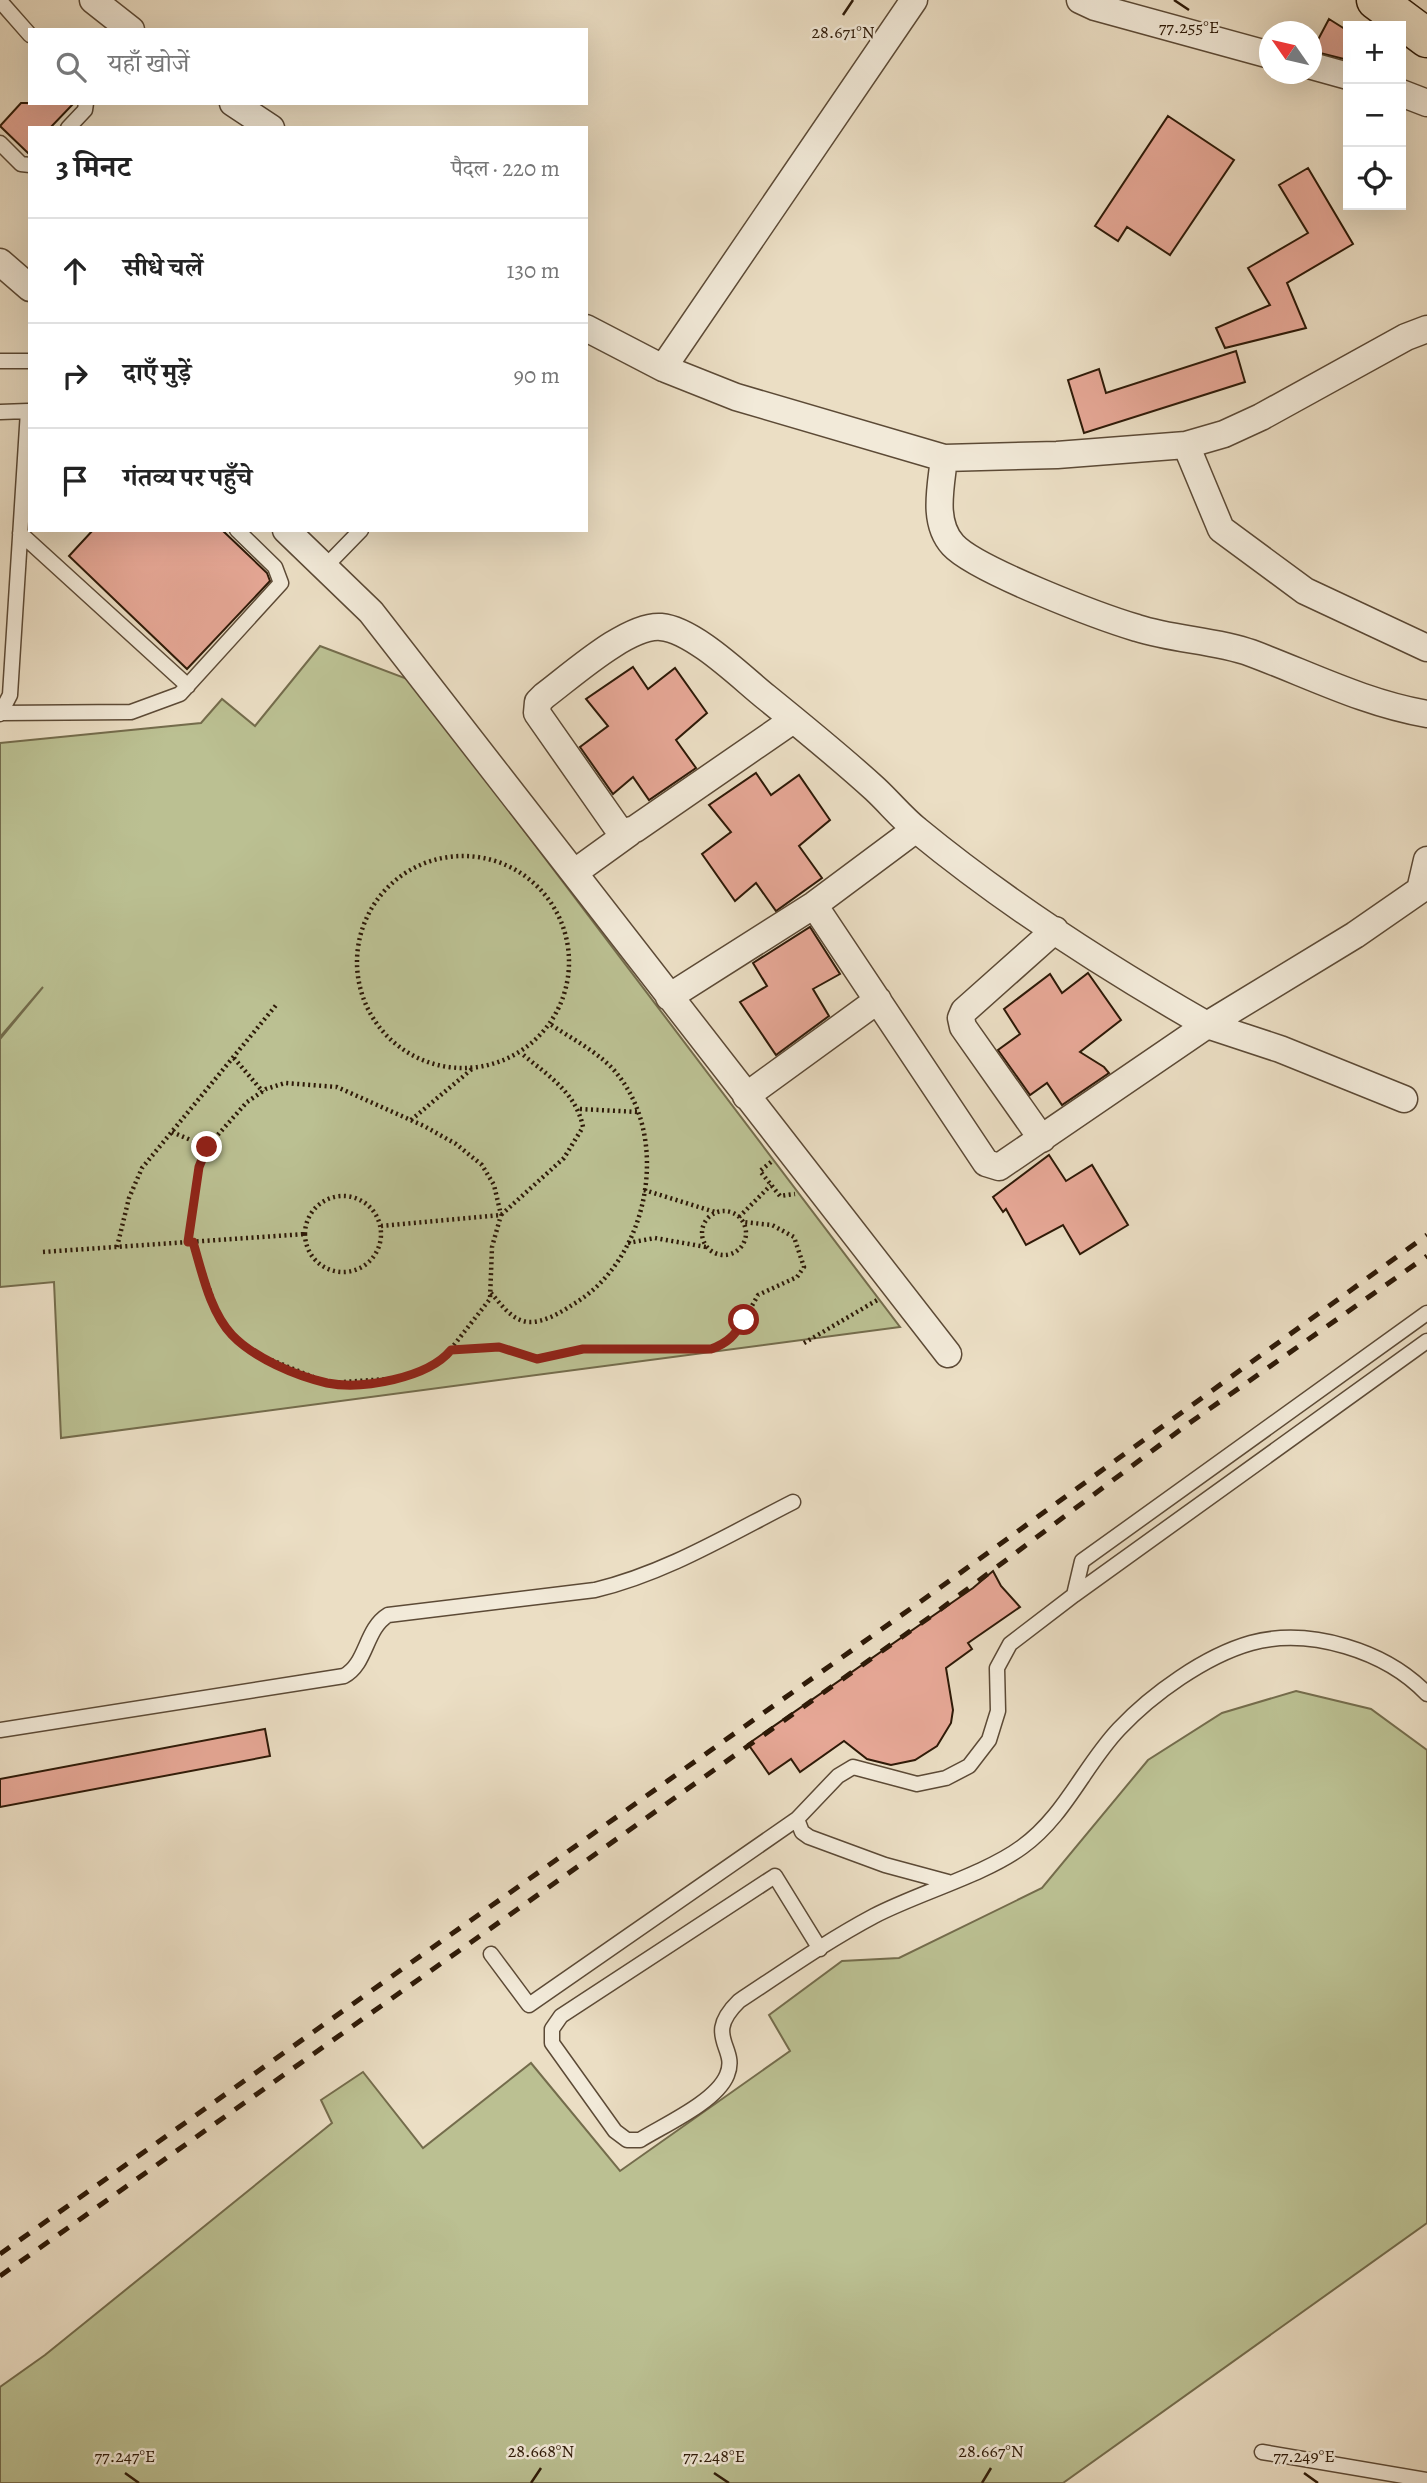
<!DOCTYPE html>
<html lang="hi">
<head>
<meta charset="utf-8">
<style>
  :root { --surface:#fff; --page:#f2f2f2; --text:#222; --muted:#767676; --line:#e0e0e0 }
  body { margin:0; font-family:Alegreya,"Noto Serif Devanagari",serif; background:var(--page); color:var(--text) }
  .controls { position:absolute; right:21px; top:21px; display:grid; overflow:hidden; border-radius:0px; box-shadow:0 7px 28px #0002 }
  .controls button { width:63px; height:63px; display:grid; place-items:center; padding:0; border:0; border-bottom:2px solid var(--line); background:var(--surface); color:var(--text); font:35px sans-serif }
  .compass { position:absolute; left:1259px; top:21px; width:63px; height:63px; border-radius:50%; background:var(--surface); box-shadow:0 7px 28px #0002; rotate:304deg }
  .stop { position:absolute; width:21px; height:21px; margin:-16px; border:5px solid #8f2418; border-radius:50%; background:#fff }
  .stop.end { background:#8f2418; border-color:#fff; box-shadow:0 2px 7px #0008 }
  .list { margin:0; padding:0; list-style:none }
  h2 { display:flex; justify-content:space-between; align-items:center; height:91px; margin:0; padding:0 28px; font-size:30px }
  h2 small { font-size:23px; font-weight:400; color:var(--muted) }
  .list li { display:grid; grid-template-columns:46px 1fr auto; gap:21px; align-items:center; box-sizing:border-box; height:105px; padding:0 28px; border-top:2px solid var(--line) }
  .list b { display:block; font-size:26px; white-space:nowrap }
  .list em { font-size:23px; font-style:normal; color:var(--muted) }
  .icon { flex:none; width:38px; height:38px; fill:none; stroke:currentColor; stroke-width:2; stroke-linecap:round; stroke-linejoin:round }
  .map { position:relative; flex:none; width:1427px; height:2483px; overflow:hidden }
  .search { position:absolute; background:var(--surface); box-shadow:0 7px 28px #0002; left:28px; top:28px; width:560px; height:77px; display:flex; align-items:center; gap:18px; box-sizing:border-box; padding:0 24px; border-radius:0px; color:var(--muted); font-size:26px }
  .panel { position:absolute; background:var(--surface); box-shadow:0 7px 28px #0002; left:28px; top:126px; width:560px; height:406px; border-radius:0px }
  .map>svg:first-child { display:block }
  .green { fill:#bbc092; stroke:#746c4c; stroke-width:2 }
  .building { fill:#e7a897; stroke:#2d1907; stroke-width:2 }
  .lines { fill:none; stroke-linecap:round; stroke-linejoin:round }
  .service-casing { stroke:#5c4a36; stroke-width:17 }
  .minor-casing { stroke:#5c4a36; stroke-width:29 }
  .trunk-casing { stroke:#2d1907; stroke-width:41 }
  .path { stroke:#2d1907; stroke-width:4.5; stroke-dasharray:2 3.5; stroke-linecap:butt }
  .service { stroke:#f2ead9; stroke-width:14 }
  .minor { stroke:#f2ead9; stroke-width:26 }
  .trunk { stroke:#ebdec4; stroke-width:38 }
  .rail { stroke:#2d1907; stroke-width:5; stroke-dasharray:12 12; stroke-linecap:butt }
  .route { stroke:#8f2418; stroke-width:9 }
  .ticks { fill:none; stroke:#2d1907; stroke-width:2.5 }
  .ticks-label { font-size:18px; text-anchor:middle; fill:#2d1907; stroke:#f2ead9; stroke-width:5; stroke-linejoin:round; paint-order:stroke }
</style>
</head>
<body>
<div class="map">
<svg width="1427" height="2483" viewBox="0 0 1427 2483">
  <rect width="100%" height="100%" fill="#ebdec4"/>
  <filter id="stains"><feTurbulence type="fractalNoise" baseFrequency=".00286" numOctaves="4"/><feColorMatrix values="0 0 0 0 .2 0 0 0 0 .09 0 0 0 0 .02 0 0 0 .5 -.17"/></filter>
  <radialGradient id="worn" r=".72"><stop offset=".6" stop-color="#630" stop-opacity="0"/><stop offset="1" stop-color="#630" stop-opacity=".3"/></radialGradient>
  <path class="green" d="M 320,646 L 410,680 L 900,1327 L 61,1438 L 54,1282 L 0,1287 L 0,1039 L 43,987 L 0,1037 L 0,743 L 201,723 L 222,699 L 255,726 Z
    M 1296,1691 L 1371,1709 L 1427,1750 L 1427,2223 L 1063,2483 L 0,2483 L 0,2387 L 45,2355 L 332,2123 L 321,2100 L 363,2072 L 423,2148 L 531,2063 L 620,2171 L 790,2051 L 769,2015 L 842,1961 L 899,1958 L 1042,1888 L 1148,1760 L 1222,1713 Z"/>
  <path class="building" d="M 1329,19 L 1348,31 L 1348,60 L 1312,51 Z
    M 21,103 L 74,103 L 50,128 L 30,128 L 30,155 L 0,126 Z
    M 1168,116 L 1234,160 L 1170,255 L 1127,227 L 1118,241 L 1095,226 Z
    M 1308,168 L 1353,244 L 1287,283 L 1306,328 L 1225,348 L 1216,328 L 1270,305 L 1248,268 L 1308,233 L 1279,185 Z
    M 1236,351 L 1245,382 L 1084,433 L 1068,380 L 1099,369 L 1106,393 Z
    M 93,530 L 222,530 L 267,573 L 270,581 L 187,669 L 69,556 Z
    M 633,667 L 648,689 L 675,668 L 707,713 L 676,740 L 696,768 L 649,800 L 633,777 L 613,794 L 580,747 L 608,726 L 586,699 Z
    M 756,773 L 771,795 L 799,775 L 830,820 L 799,846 L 822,878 L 776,911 L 756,883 L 735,901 L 702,854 L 731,832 L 709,805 Z
    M 810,927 L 840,974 L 813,989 L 829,1016 L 776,1055 L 740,1002 L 767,986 L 753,963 Z
    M 1088,973 L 1121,1020 L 1080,1052 L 1104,1067 L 1109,1073 L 1062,1105 L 1047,1083 L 1030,1095 L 998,1050 L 1020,1034 L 1004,1009 L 1050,974 L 1062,993 Z
    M 1049,1155 L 1066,1181 L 1092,1165 L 1128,1225 L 1080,1254 L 1063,1225 L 1026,1245 L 1006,1209 L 1003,1212 L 993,1197 Z
    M 993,1571 L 1001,1586 L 1020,1607 L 968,1643 L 972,1649 L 946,1668 L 953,1710 L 951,1723 L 937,1746 L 915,1760 L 891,1765 L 867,1759 L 844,1741 L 800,1772 L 791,1759 L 769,1774 L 748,1744 L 973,1588 Z
    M 265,1729 L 270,1756 L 0,1807 L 0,1779 Z"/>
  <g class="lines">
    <g class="service-casing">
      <path id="service" d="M 0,1 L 30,35
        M 68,128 L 85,110 L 86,103
        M 0,143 L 21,164 L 30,165
        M 0,361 L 30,361
        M 0,412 L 28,411 L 10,695 L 0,714
        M 20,533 L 188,686
        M 325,567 L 361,530
        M 1,713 L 131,712 L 180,694 L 281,583 L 275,567 L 237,530
        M 1074,1595 L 1082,1561 L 1427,1313
        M 0,1730 L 344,1676 C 367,1664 365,1629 388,1615 L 595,1590 C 666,1573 728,1535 793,1502
        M 948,1882 L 885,1865 L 809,1837 L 802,1832 L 797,1819 L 838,1776 L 853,1767 L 917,1784 L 946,1778 L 969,1766 L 989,1740 L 998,1711 L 997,1668 L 1010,1644 L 1074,1595 L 1427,1341
        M 820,1949 L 775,1876 L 561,2016 L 552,2029 L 552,2043 L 615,2131 L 627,2140 L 640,2140 C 664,2125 716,2102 727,2075 C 739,2047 702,2037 739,2001 C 783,1972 827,1941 874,1916 C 918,1893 984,1875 1022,1847 C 1065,1816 1084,1766 1119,1729 C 1152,1694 1205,1656 1251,1643 C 1310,1627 1386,1651 1427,1694
        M 491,1954 L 529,2005 L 797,1819
        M 1262,2452 L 1427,2480"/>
    </g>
    <g class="minor-casing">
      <path id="minor" d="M 93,0 L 131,30
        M 1080,0 L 1095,7 L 1270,55
        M 1312,66 L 1348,76
        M 1401,93 L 1427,103
        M 233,103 L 271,128
        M 0,262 L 30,288
        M 586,328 L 663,368 L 736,397 L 944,458 C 941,487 932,522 953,545 C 976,570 1100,617 1137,628 C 1174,640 1215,640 1251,653 C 1310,675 1364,703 1427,714
        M 663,368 L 914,0
        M 1186,445 L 1221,529 L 1305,591 L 1427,648
        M 944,458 L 1057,455 L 1186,445 L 1224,434 L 1261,417 L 1406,337 L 1427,329
        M 286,530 L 371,612 L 948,1354
        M 793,720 L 635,829 L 621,833 L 537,713 L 538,702 L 544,696 C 571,676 628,624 661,627 C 694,630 741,677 766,697 C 803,727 840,757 875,789 C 890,803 902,818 917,830 C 1007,904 1107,968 1207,1025 L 999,1167 L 986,1163 L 814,905
        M 575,872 L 629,833
        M 669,997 L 814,905 L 916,829
        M 746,1096 L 878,1000
        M 1404,1099 L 1280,1049 L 1207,1025 L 1355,935 L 1420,890 L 1427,860
        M 1042,1139 L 963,1027 L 961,1018 L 964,1011 L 1055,930"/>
    </g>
    <g class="trunk-casing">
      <path id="trunk" d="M 1376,0 L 1427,38"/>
    </g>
    <path class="path" d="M357 962a106 106 0 1 1 212 0a106 106 0 1 1-212 0Z
      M 234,1058 L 263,1092
      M 580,1109 L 638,1112
      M 411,1120 L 472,1069
      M 172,1132 L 207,1147 L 199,1167 L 188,1242
      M 771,1162 L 760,1171 L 780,1196 L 795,1194
      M 644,1190 L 715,1212
      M305 1234a38 38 0 1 1 76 0a38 38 0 1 1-76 0Z
      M702 1233a22 22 0 1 1 44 0a22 22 0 1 1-44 0Z
      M 739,1217 L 771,1185
      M 381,1226 L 501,1215 L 564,1158 L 583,1127 C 576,1092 547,1075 521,1053
      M 193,1242 L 217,1312 L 232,1335 L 259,1355 L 328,1383 L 403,1378 L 443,1359 L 490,1299 L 492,1247 L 501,1215 L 494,1185 L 482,1165 L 456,1144 L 424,1126 L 337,1087 L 285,1083 L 266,1089 L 247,1102 L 207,1147
      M 628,1243 L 655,1238 L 706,1247
      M 117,1247 L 129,1198 L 142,1168 L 277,1004
      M 43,1252 L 305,1234
      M 491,1293 C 501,1304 511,1320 528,1322 C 543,1323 560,1313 572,1305 C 647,1262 672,1143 618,1075 C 602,1054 572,1039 550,1024
      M 804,1343 L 879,1299
      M 452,1350 L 499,1347 L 537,1359 L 583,1349 L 711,1349 L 724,1344 L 736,1334 L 758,1295 L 797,1277 L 804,1267 L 794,1237 L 772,1225 L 743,1222"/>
    <use href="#service" class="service"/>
    <use href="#minor" class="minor"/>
    <use href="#trunk" class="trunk"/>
    <path class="rail" d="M 0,2254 L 920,1602 L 1427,1235
      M 0,2276 L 930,1617 L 1188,1424 L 1427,1256"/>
  </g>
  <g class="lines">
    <path class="route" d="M 207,1147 L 199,1167 L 188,1242 L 193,1242 C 202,1272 210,1312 232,1335 C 254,1358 296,1376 327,1383 C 362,1390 428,1378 451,1350 L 499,1347 L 537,1359 L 583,1349 L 711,1349 C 728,1343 735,1335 744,1320"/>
  </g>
  <path class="ticks" d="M 1174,0 L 1189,10M 843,15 L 853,0M 125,2473 L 139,2483M 714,2473 L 729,2483M 1304,2473 L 1318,2483M 531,2483 L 541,2468M 982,2483 L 991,2468"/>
  <g class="ticks-label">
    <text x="1189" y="33">77.255°E</text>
    <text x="843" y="38">28.671°N</text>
    <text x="541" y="2457">28.668°N</text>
    <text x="991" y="2457">28.667°N</text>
    <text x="125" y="2462">77.247°E</text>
    <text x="714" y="2462">77.248°E</text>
    <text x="1304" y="2462">77.249°E</text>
  </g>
  <rect width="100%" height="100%" filter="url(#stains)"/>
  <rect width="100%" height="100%" fill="url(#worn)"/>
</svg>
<div class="controls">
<button>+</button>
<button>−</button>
<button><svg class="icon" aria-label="locate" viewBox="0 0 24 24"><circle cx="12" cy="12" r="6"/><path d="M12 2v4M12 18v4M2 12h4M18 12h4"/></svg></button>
</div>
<svg class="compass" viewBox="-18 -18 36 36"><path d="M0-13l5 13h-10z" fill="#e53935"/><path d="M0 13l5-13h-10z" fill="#767676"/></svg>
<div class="stop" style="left:744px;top:1320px"></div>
<div class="stop end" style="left:207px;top:1147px"></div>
<div class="search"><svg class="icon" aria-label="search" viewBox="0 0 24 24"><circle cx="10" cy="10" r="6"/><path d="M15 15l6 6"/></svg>यहाँ खोजें</div>
<section class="panel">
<h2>3 मिनट<small>पैदल · 220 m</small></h2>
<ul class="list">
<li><svg class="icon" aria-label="ahead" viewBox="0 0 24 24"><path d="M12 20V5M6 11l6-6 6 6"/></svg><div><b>सीधे चलें</b></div><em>130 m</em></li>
<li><svg class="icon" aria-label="right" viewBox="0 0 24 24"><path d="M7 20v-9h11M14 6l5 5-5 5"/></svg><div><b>दाएँ मुड़ें</b></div><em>90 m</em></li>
<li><svg class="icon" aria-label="arrive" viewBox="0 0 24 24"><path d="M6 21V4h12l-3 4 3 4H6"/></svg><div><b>गंतव्य पर पहुँचे</b></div></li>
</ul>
</section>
</div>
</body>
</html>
